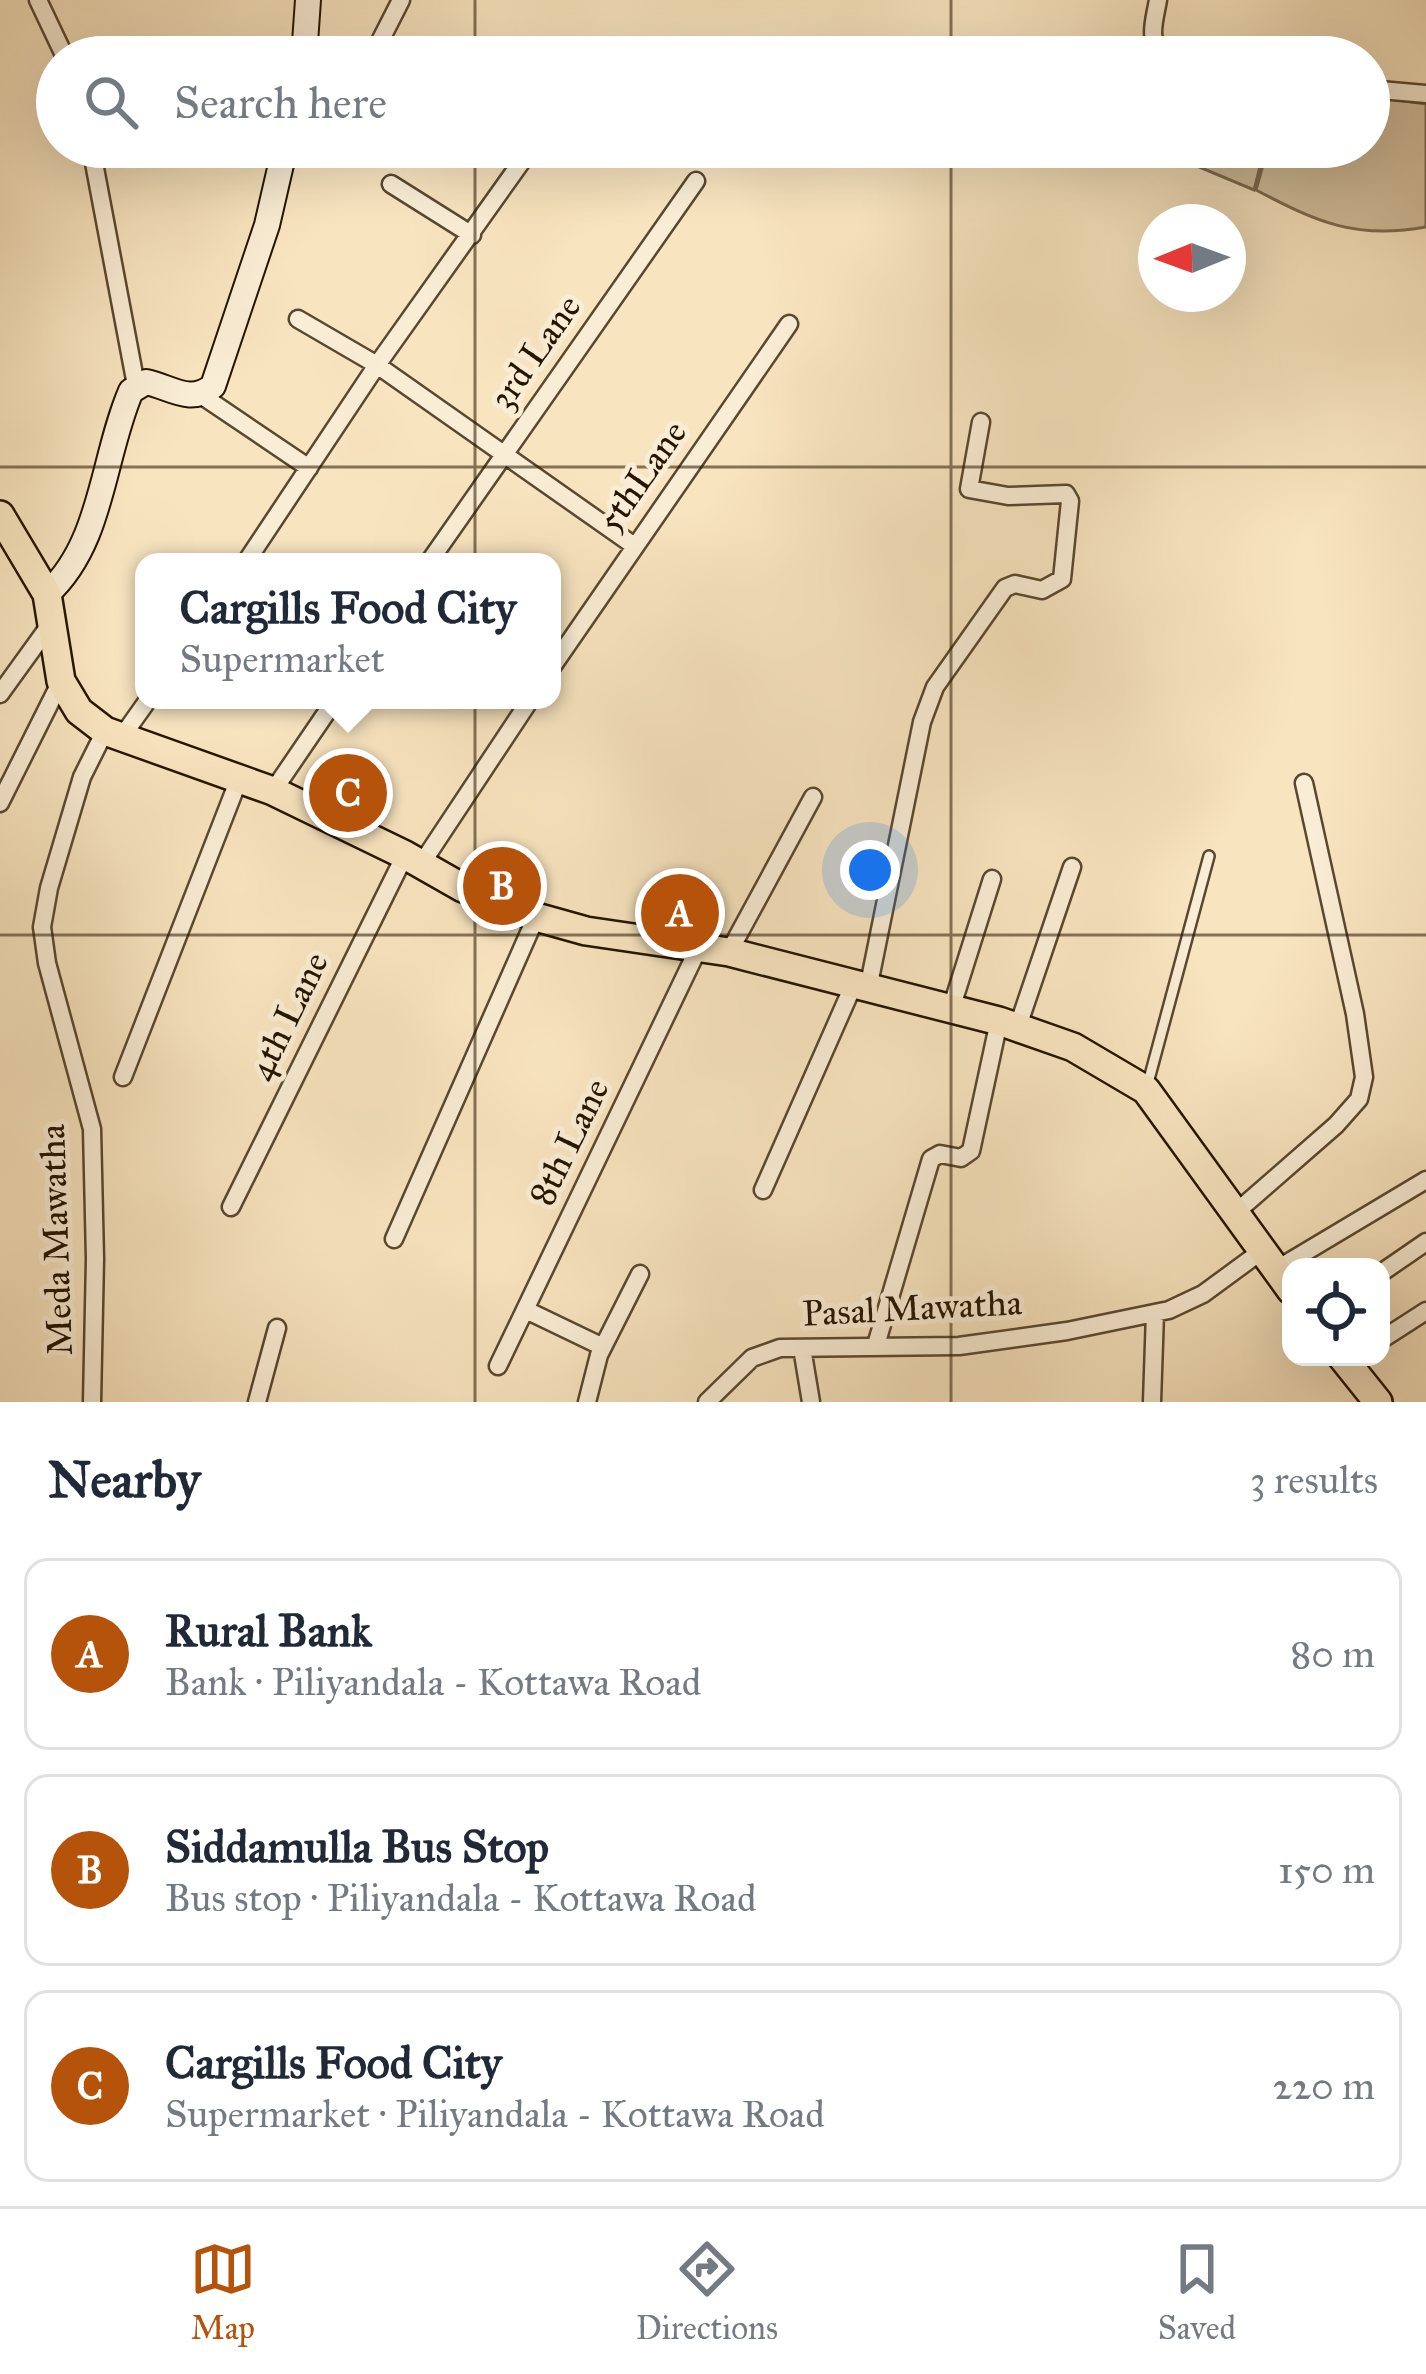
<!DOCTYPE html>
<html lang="en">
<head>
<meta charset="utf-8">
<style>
  :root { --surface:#fff; --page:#f2f2f3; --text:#1f2937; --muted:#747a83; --line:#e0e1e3; --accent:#b45309 }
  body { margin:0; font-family:"IM FELL Great Primer",serif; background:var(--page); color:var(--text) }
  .controls { position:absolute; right:36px; bottom:36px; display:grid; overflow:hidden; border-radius:24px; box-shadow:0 12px 48px #0002 }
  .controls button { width:108px; height:108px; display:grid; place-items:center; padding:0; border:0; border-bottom:3px solid var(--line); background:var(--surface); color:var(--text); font:60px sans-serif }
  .compass { position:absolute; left:1138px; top:204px; width:108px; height:108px; border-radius:50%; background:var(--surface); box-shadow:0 12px 48px #0002; rotate:269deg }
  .you { position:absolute; left:870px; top:870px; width:42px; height:42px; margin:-30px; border:9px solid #fff; border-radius:50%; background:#1a73e8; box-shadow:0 0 0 18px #1a73e833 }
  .badge { display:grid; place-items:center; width:78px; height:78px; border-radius:50%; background:var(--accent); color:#fff; font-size:39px; font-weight:700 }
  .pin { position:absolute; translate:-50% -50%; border:6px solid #fff; box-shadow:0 3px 12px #0006 }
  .popup { position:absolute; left:135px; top:553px; width:426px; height:156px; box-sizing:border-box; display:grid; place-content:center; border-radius:24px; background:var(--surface); filter:drop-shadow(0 3px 9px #0005); font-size:39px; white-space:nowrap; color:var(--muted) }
  .popup b { font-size:45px; color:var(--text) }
  .popup::after { content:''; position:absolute; left:50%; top:100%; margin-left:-24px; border:24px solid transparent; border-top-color:var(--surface) }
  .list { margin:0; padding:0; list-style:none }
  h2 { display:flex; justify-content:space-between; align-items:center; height:156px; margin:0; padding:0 48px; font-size:51px }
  h2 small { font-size:39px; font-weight:400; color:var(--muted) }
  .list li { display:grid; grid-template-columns:78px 1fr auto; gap:36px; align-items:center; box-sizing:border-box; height:192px; margin:0 24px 24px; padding:0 24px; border:3px solid var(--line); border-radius:24px }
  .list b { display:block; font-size:45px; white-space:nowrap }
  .list p { margin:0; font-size:39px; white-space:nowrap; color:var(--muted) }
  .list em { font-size:39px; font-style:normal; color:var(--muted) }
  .icon { flex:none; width:66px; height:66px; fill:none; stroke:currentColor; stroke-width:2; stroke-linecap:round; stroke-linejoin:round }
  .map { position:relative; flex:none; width:1426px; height:1402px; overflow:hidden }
  .search { position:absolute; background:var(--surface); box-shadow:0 12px 48px #0002; left:36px; right:36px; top:36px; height:132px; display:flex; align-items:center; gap:30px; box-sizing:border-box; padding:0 42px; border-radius:66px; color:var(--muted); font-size:45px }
  .sheet { height:804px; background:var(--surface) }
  nav { display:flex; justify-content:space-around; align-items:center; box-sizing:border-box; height:168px; border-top:3px solid var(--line); background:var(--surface); font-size:33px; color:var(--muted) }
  nav a { display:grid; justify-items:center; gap:6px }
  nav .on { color:var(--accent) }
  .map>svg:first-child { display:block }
  .green { fill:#d4c19f; stroke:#7c6a50; stroke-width:3 }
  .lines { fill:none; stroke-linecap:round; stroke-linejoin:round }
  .lane-casing { stroke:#594830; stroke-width:14 }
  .street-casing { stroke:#594830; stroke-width:21 }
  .secondary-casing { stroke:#241400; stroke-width:28 }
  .primary-casing { stroke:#241400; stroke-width:32 }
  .lane { stroke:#faedd5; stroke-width:9 }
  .street { stroke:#faedd5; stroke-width:16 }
  .secondary { stroke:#faedd5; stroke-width:24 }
  .primary { stroke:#f8e4bf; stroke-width:27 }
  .grid { fill:none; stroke:#241400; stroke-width:3; stroke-opacity:0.55 }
  .labels { text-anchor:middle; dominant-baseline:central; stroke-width:10; stroke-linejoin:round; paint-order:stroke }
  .street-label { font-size:36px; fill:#241400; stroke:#faedd5 }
</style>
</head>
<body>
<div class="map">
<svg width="1426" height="1402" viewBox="0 0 1426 1402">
  <rect width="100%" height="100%" fill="#f8e4bf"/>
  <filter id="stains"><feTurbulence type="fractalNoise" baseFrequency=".00167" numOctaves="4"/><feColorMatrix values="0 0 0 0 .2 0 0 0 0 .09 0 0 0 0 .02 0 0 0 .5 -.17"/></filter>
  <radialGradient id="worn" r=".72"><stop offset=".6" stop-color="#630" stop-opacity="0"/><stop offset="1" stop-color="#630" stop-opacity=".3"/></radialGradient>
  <path class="green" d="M 1369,96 L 1426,104 L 1426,227 C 1356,240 1317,222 1256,190 L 1268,147 L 1369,147 Z
    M 1178,147 L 1265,147 L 1254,190 L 1175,157 Z"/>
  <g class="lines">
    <g class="lane-casing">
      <path id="lane" d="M 1148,1083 L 1209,856"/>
    </g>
    <g class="street-casing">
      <path id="street" d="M 38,0 L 65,57
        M 1158,0 C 1154,24 1145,43 1169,57
        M 372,57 L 401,0
        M 1369,89 L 1426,94
        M 91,147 L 136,385
        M 285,147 L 315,150 L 320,147
        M 391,184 L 472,235
        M 298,319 L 377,365 L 633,545
        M 201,395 L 309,468
        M 246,562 L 377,365 L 532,147
        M 429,562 L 696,181
        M 552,667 L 789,324
        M 0,694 L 52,622
        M 121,738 L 148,700
        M 273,791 L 335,700
        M 0,803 L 61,681
        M 422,863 L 530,700
        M 729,952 L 813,797
        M 868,989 L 922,722 L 935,687 L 1005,588 L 1015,584 L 1042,590 L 1062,579 L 1070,501 L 1066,494 L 1008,496 L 969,489 L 981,422
        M 951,1009 L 992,879
        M 1017,1029 L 1072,867
        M 123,1077 L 239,779
        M 763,1190 L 853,986
        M 231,1207 L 405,855
        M 1234,1214 L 1336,1125 L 1359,1099 L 1364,1077 L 1355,1014 L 1304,783
        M 394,1239 L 536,917
        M 1277,1269 L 1426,1180
        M 1381,1273 L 1426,1242
        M 526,1310 L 603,1347
        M 1381,1340 L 1426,1311
        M 876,1345 L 931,1159 L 940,1154 L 961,1158 L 971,1151 L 999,1021
        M 802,1348 L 811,1402
        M 498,1366 L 699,947
        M 92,1402 L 95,1259 L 92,1129 L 47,963 L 42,927 L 49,888 L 82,777 L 105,731
        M 257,1402 L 277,1328
        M 587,1402 L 599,1355 L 640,1274
        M 707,1402 L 752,1358 L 780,1348 L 959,1346 L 1067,1331 L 1169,1310 L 1203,1294 L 1263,1250
        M 1152,1402 L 1155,1313"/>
    </g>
    <g class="secondary-casing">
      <path id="secondary" d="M 304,57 L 308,0
        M 47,594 C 103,543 102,458 131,391 L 146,382 C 171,387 190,405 213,386 L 267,225 L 285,147"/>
    </g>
    <g class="primary-casing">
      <path id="primary" d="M 0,515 L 47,594 L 61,681 L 79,711 L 105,731 L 273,791 L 405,855 L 463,888 L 536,917 L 586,931 L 729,952 L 999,1021 L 1073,1047 L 1146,1090 L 1291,1290
        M 1342,1357 L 1378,1402"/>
    </g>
    <use href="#lane" class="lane"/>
    <use href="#street" class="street"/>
    <use href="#secondary" class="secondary"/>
    <use href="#primary" class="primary"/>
  </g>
  <path class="grid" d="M 475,0 L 475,57M 951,0 L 951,57M 475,147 L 475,1402M 951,147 L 951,1402M 0,467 L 1426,467M 0,935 L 1426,935"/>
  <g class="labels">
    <g class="street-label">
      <text transform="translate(535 352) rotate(-55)">3rd Lane</text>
      <text transform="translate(642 476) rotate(-55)">5thLane</text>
      <text transform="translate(288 1016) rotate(-64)">4th Lane</text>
      <text transform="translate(569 1142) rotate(-64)">8th Lane</text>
      <text transform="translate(56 1240) rotate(-92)">Meda Mawatha</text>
      <text transform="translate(912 1308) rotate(-3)">Pasal Mawatha</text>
    </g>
  </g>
  <rect width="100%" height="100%" filter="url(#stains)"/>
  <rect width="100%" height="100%" fill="url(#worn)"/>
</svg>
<div class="controls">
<button><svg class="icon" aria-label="locate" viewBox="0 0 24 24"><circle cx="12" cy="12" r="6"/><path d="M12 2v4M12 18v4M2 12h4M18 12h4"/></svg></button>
</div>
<svg class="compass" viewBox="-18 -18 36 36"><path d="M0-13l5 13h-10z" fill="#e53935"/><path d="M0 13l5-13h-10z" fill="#747a83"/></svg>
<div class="you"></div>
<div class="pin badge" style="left:680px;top:913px">A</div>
<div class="pin badge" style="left:502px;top:886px">B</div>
<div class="pin badge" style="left:348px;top:793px">C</div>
<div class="popup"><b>Cargills Food City</b>Supermarket</div>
<div class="search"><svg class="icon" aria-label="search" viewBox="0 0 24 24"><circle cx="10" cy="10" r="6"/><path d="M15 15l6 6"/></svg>Search here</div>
</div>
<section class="sheet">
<h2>Nearby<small>3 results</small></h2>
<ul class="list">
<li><span class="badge">A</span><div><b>Rural Bank</b><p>Bank · Piliyandala - Kottawa Road</p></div><em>80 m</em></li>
<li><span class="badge">B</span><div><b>Siddamulla Bus Stop</b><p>Bus stop · Piliyandala - Kottawa Road</p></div><em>150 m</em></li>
<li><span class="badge">C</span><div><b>Cargills Food City</b><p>Supermarket · Piliyandala - Kottawa Road</p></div><em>220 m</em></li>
</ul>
</section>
<nav>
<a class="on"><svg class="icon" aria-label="map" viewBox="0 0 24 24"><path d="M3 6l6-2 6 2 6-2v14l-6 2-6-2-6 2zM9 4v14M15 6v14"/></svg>Map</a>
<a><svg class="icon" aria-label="directions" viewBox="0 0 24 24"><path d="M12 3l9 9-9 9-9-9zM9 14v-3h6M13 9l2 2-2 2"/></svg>Directions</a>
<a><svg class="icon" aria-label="saved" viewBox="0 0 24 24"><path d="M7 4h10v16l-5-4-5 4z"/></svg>Saved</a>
</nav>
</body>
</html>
